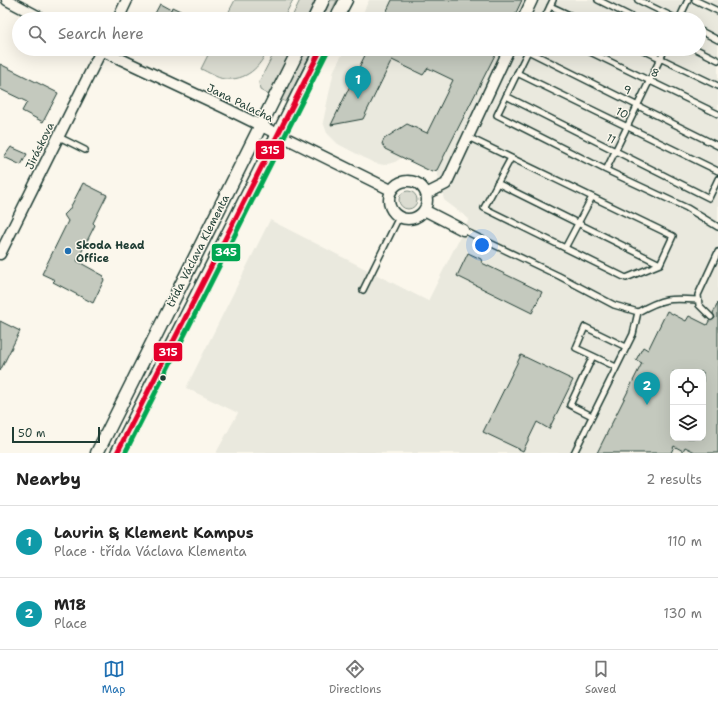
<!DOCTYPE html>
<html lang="en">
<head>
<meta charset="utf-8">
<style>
  :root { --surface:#fff; --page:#f2f2f2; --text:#222; --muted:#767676; --line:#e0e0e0; --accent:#1f6fb2 }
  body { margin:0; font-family:"Shantell Sans",sans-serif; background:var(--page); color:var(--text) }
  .controls { position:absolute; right:12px; bottom:12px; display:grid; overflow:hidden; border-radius:8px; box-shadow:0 4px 16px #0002 }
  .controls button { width:36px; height:36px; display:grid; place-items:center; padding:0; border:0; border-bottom:1px solid var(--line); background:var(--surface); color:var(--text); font:20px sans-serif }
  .scale { position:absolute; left:12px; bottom:10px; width:88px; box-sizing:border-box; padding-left:4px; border:2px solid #1f3d34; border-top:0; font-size:11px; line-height:14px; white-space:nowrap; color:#1f3d34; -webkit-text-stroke:3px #fbf7ec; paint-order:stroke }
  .you { position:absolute; left:482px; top:245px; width:14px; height:14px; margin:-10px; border:3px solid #fff; border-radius:50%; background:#1a73e8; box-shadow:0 0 0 6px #1a73e833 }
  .badge { display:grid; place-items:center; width:26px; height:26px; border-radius:50%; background:var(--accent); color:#fff; font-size:13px; font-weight:700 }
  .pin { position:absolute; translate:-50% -33px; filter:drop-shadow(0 1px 2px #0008) }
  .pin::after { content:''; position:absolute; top:21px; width:14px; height:12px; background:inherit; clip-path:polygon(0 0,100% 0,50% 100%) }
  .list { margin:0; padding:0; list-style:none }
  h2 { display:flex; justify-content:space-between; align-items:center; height:52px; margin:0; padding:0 16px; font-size:17px }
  h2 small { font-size:13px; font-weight:400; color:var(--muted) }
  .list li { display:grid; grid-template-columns:26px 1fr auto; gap:12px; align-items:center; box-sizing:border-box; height:72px; padding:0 16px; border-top:1px solid var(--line) }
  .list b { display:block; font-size:15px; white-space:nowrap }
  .list p { margin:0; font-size:13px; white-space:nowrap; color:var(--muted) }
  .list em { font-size:13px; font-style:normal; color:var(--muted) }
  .icon { flex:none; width:22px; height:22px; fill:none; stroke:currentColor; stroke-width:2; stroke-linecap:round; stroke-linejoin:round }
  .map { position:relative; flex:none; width:718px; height:453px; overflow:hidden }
  .search { position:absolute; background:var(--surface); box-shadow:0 4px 16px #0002; left:12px; right:12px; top:12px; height:44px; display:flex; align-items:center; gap:10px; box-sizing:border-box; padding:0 14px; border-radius:22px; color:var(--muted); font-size:15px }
  .sheet { height:196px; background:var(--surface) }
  nav { display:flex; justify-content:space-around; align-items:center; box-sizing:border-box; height:56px; border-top:1px solid var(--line); background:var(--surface); font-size:11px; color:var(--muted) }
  nav a { display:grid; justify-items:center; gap:2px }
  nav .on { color:var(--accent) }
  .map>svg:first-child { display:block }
  .built { fill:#eae9de; fill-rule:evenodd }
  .green { fill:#dbdcd1; stroke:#7d8c82 }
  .building { fill:#c4c9be; stroke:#1f3d34; fill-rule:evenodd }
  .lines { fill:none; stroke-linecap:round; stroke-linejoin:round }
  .service-casing { stroke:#1f3d34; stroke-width:8 }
  .minor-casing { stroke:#1f3d34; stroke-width:13 }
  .tertiary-casing { stroke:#1f3d34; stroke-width:15 }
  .service { stroke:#fbf7ec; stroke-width:5 }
  .minor { stroke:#fbf7ec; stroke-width:10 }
  .tertiary { stroke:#fbf7ec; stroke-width:12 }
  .bus-1-casing { stroke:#fbf7ec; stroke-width:8 }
  .bus-2-casing { stroke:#fbf7ec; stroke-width:8 }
  .bus-1 { stroke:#e4002b; stroke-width:5 }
  .bus-2 { stroke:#00a651; stroke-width:5 }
  .poi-dot { fill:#1f6fb2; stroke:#fbf7ec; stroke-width:1.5 }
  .bus-dot { fill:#1f3d34; stroke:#fbf7ec; stroke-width:1.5 }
  .labels { text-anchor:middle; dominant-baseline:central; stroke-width:3; stroke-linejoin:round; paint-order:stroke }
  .street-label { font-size:11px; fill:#1f3d34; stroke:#fbf7ec }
  .poi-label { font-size:11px; font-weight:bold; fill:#1f3d34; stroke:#fbf7ec; text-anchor:start }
  .line-badge { stroke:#fbf7ec; stroke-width:1.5 }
  .badge-label { font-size:11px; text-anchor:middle; font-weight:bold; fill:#fff }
</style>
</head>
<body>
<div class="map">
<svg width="718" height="453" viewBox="0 0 718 453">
  <rect width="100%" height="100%" fill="#fbf7ec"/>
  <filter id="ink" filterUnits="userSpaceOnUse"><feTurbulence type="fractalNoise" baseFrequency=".025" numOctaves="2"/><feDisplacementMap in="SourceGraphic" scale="8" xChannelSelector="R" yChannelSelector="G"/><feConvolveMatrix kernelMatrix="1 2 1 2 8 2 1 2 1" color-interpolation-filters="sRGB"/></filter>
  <g filter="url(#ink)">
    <path class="built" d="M 369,0 L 718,0 L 718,453 L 216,453 L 238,413 L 186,388 L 270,220 L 428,301 L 469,219 L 444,200 L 435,163 L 411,152 L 395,162 L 384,165 L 374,163 L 338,144 L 327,133 L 323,122 L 334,70 L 345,49 L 699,49 L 699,19 L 360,19 ZM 673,372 L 703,372 L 703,438 L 673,438 Z"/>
    <path class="green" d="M 235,0 L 293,0 L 283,19 L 225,19 Z
      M 300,0 L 316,0 L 307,19 L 291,19 Z
      M 330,0 L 337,0 L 328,19 L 321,19 Z
      M 211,49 L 268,49 C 260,67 247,81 224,79 C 217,78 208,72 201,69 Z
      M 276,49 L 292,49 L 269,95 L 260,90 L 259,82 Z
      M 306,49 L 313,49 L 286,102 L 280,99 Z
      M399 200a9 9 0 1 1 18 0a9 9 0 1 1-18 0Z"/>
    <path class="building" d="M 392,0 L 522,0 L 513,19 L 383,19 Z
      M 160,4 L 171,10 L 172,7 L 197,19 L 152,19 Z
      M 368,49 L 498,49 L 437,170 L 432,172 L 385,149 L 382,144 L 384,139 L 407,124 L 427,133 L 453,80 L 428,68 L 423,75 L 392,60 L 363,119 L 331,125 Z
      M 0,64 L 58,93 L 43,122 L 22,111 L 27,102 L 0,89 Z
      M 11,147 L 27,154 L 21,165 L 4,157 Z
      M 83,183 L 107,195 L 93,223 L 95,225 L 77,261 L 104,276 L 103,279 L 104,280 L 93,303 L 53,282 L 55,280 L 42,274 L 68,221 L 64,215 L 69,210 Z
      M 468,253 L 481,259 L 482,263 L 542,292 L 532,313 L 457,276 Z
      M 718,303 L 718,453 L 697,453 L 685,447 L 683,451 L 674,446 L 671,453 L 597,453 L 642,363 L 636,360 L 643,347 L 648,350 L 667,311 L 686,321 L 689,316 L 707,325 L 709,321 L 715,318 L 713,313 ZM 673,372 L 703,372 L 703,438 L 673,438 Z
      M 0,321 L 20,331 L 0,371 Z
      M 521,355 L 573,380 L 549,429 L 537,422 L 523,451 L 483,432 Z"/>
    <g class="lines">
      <g class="service-casing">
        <path id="service" d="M 598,0 L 636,19
          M 638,0 L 677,19
          M 695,0 L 718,11
          M 550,6 L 578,19
          M 544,19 L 553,0
          M 679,19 L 688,0
          M 699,30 L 718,40
          M 529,49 L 497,115 L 606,170 L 687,208 L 718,227
          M 584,49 L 718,114
          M 641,49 L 718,86
          M 696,49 L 718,60
          M 528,51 L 718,146
          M 517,73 L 718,171
          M 506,96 L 709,198 L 718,179
          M 59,137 L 85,150
          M 468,137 L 673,236 L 660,264 L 626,278 L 484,208 L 511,158
          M 606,170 L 665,49
          M 497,183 L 660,264
          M 463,230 L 559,276 L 614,305 L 638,312
          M 565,248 L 592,197
          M 363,290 L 399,217
          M 711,317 L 699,305 L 698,295 L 718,252
          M 593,356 L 576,348 L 585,327 L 626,347
          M 592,416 L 570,405 L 593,356 L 616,367
          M 574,453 L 633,334 L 638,312 C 663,298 669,298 698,300"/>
      </g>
      <g class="minor-casing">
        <path id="minor" d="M 7,0 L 43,19
          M 118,19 L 127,0
          M 523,19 L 532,0
          M 99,49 L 223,107 L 391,190
          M389 200a19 19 0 1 1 38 0a19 19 0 1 1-38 0Z
          M 426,194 L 446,184 L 509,49
          M 424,210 L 463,230
          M 0,254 L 102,49"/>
      </g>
      <g class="tertiary-casing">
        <path id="tertiary" d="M 314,19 L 323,0
          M 336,19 L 346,0
          M 97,453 L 299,49
          M 117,453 L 321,49"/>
      </g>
      <use href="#service" class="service"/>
      <use href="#minor" class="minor"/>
      <use href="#tertiary" class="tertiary"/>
      <g class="bus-1-casing">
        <path id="bus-1" d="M 117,453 L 321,49"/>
      </g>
      <g class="bus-2-casing">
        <path id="bus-2" d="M 125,453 L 327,52"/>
      </g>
      <use href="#bus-1" class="bus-1"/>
      <use href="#bus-2" class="bus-2"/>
    </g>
  </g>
  <circle class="poi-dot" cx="68" cy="251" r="4"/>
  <circle class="bus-dot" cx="163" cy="378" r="3.5"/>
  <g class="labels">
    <g class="street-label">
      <text transform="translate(655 73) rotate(26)">8</text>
      <text transform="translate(627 90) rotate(27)">9</text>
      <text transform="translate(240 103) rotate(26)">Jana Palacha</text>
      <text transform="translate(622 113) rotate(26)">10</text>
      <text transform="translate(611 139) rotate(27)">11</text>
      <text transform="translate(40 146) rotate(-64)">Jiráskova</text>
      <text transform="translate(198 251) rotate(-63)">třída Václava Klementa</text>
    </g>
    <g class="poi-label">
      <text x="76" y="245">Skoda Head<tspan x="76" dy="13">Office</tspan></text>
    </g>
  </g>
  <g class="line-badge">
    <rect x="255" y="140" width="30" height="20" rx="4" fill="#e4002b"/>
    <rect x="211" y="243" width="30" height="19" rx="4" fill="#00a651"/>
    <rect x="153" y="342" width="30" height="20" rx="4" fill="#e4002b"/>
  </g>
  <g class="badge-label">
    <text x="270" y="154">315</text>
    <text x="226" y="256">345</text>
    <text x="168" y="356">315</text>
  </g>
</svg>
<div class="controls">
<button><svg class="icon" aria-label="locate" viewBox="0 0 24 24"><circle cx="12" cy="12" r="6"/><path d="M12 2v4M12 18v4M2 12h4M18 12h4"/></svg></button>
<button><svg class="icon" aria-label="layers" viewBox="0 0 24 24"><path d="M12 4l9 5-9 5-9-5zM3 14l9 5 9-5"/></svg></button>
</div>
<div class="scale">50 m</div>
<div class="you"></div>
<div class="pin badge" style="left:358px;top:99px;background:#0f9aa8">1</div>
<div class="pin badge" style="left:647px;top:405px;background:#0f9aa8">2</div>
<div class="search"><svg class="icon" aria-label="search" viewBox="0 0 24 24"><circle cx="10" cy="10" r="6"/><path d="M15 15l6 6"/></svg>Search here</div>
</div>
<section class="sheet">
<h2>Nearby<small>2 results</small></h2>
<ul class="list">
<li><span class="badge" style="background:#0f9aa8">1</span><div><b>Laurin &amp; Klement Kampus</b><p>Place · třída Václava Klementa</p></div><em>110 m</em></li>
<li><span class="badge" style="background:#0f9aa8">2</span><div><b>M18</b><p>Place</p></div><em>130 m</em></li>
</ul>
</section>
<nav>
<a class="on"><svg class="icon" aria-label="map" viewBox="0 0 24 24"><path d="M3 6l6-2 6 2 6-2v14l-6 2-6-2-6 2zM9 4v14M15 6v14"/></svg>Map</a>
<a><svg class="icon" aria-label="directions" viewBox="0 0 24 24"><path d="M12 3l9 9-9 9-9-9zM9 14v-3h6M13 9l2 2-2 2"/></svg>Directions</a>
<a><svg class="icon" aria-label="saved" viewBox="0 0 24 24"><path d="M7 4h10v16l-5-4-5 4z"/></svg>Saved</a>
</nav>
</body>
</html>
